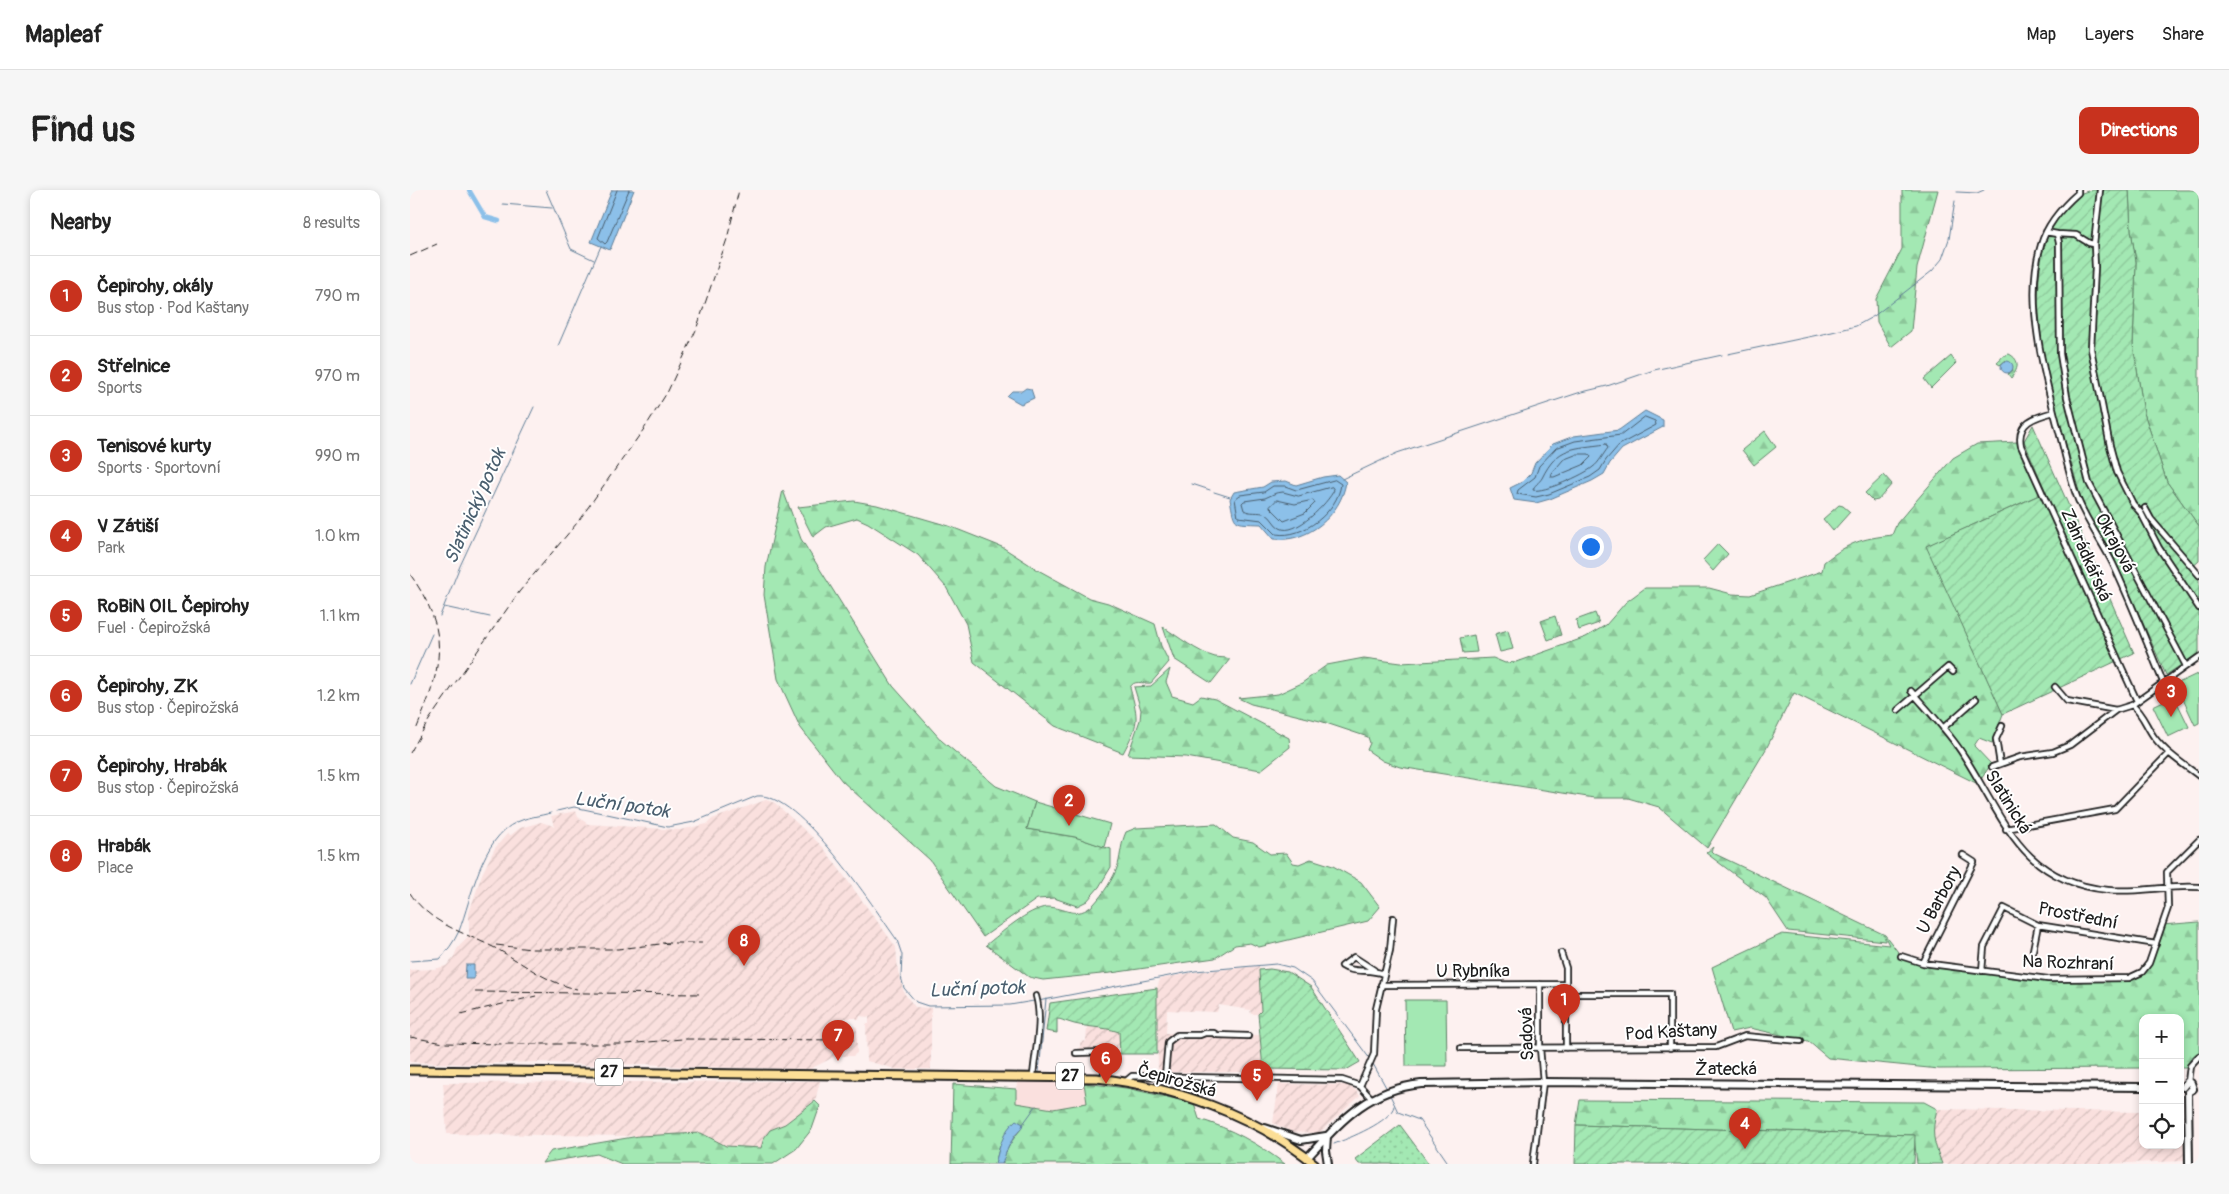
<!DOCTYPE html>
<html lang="en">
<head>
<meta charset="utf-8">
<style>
  :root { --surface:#fff; --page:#f6f6f6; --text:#222; --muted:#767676; --line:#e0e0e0; --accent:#c8321e }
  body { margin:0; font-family:Pangolin,sans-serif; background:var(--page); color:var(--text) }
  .controls { position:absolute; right:15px; bottom:15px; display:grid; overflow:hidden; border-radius:10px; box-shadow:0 2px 8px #0003 }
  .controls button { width:45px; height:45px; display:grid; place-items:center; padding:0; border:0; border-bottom:1px solid var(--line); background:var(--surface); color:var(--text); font:25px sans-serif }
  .you { position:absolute; left:1180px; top:356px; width:18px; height:18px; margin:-12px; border:4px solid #fff; border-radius:50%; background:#1a73e8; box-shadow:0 0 0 8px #1a73e833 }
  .badge { display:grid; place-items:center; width:32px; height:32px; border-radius:50%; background:var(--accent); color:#fff; font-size:16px; font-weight:700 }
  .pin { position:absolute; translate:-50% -41px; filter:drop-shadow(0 1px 2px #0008) }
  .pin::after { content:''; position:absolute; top:26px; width:18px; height:15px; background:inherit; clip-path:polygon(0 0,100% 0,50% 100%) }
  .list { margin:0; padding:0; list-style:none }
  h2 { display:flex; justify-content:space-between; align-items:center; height:65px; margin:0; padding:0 20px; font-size:21px }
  h2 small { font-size:16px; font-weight:400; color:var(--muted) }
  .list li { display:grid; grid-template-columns:32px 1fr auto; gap:15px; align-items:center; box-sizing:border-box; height:80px; padding:0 20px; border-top:1px solid var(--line) }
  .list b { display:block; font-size:19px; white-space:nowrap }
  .list p { margin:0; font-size:16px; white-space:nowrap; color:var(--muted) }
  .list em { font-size:16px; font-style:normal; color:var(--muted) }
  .icon { flex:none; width:28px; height:28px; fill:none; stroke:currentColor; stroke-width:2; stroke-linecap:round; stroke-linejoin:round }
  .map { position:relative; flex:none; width:1789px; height:974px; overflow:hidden; border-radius:10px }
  header { display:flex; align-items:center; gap:30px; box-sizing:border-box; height:70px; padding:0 25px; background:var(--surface); border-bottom:1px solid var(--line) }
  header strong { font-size:24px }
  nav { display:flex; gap:28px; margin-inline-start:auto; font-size:18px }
  .intro { display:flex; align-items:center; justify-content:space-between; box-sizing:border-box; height:120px; padding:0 30px }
  h1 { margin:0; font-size:35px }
  .button { padding:12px 22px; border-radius:10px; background:var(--accent); color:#fff; font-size:18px; font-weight:700 }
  main { display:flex; gap:30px; padding:0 30px }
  aside { flex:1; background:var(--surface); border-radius:10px; box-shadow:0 2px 8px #0003 }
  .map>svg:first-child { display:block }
  .built { fill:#fae0de }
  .industrial { fill:url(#industrial-furrows) }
  .grass { fill:url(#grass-dots); stroke:#608268 }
  .forest { fill:url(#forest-firs); stroke:#608268 }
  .garden { fill:url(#garden-furrows); stroke:#608268 }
  .pitch { fill:#a3e8b3; stroke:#608268 }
  .water { fill:#8cc0e9; stroke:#5f7e97 }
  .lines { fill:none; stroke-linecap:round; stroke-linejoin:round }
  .shore { stroke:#495e6e; stroke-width:1 }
  .stream { stroke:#5f7e97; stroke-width:1 }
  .canal { stroke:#8cc0e9; stroke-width:4.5 }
  .street-casing { stroke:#1c1c1c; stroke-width:8 }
  .secondary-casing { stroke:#1c1c1c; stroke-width:10 }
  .primary-casing { stroke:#1c1c1c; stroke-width:11 }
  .street { stroke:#fff; stroke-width:4.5 }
  .secondary { stroke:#fff; stroke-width:6 }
  .primary { stroke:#fcde96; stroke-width:7 }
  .rail { stroke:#1c1c1c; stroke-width:1; stroke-dasharray:8 4; stroke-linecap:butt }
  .labels { text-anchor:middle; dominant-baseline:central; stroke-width:4; stroke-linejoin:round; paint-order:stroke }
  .shield { fill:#fff; stroke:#606060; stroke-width:1 }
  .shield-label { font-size:16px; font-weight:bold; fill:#1c1c1c }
  .street-label { font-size:18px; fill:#1c1c1c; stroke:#fff }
  .water-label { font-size:19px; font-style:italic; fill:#495e6e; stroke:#fff }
</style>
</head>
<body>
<header>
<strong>Mapleaf</strong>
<nav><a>Map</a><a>Layers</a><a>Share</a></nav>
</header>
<div class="intro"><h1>Find us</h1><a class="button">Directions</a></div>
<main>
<aside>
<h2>Nearby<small>8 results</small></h2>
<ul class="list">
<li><span class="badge">1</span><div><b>Čepirohy, okály</b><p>Bus stop · Pod Kaštany</p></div><em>790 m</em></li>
<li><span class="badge">2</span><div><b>Střelnice</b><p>Sports</p></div><em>970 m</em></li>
<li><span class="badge">3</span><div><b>Tenisové kurty</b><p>Sports · Sportovní</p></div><em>990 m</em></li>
<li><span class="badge">4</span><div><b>V Zátiší</b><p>Park</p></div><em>1.0 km</em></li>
<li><span class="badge">5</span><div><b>RoBiN OIL Čepirohy</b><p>Fuel · Čepirožská</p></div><em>1.1 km</em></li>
<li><span class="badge">6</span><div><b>Čepirohy, ZK</b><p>Bus stop · Čepirožská</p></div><em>1.2 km</em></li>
<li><span class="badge">7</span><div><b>Čepirohy, Hrabák</b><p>Bus stop · Čepirožská</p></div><em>1.5 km</em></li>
<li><span class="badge">8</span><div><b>Hrabák</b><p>Place</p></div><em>1.5 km</em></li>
</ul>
</aside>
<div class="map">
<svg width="1789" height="974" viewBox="0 0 1789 974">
  <defs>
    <pattern id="industrial-furrows" width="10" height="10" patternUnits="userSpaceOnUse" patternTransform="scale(1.25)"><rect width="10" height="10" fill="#fae0de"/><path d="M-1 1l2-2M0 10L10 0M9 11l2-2" fill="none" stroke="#d6c0be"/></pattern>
    <pattern id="grass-dots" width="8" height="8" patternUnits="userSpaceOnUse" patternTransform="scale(1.25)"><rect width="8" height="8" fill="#a3e8b3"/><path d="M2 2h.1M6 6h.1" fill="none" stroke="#8cc699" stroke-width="1.8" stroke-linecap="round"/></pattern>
    <pattern id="forest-firs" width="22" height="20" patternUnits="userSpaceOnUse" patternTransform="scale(1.25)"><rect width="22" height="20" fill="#a3e8b3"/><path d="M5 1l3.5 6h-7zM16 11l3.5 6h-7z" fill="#8cc699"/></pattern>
    <pattern id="garden-furrows" width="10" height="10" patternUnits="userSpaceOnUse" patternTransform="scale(1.25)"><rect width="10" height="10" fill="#a3e8b3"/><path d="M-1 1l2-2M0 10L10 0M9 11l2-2" fill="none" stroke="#8cc699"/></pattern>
  </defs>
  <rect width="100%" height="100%" fill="#fdf1f0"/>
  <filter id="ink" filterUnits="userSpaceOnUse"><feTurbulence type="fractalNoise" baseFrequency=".02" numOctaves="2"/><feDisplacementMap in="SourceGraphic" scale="10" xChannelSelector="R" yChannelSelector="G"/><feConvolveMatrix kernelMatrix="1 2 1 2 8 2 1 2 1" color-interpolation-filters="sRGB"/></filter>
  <g filter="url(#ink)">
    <path class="built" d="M 625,890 L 674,893 L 677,913 L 643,919 L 606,913 L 607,891 Z"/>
    <path class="industrial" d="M 356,610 L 365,613 L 413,657 L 486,757 L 488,781 L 494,803 L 505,817 L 521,818 L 521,879 L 485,879 L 457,871 L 456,834 L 459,834 L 459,827 L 450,826 L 449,830 L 446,828 L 435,828 L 435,834 L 447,837 L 447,863 L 443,866 L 426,866 L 400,879 L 280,877 L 237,874 L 175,875 L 129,872 L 56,874 L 0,872 L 0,780 L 24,779 L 36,776 L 43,769 L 47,759 L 59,745 L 59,723 L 72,684 L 85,658 L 97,644 L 101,645 L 110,638 L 131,632 L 144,636 L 141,626 L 166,621 L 168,627 L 178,634 L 270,640 L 297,634 L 302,629 Z
      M 849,776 L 851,821 L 848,824 L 841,824 L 840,820 L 809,815 L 807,822 L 757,820 L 756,843 L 850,845 L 853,882 L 748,882 L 747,798 L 750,789 L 785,782 Z
      M 677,837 L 699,839 L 709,842 L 710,865 L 706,866 L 706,869 L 695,869 L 695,865 L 671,865 L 670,852 L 676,851 Z
      M 410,891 L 405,911 L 375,934 L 360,940 L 354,948 L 352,958 L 316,956 L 291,943 L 229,946 L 37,944 L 33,893 Z
      M 869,894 L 937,895 L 947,901 L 950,906 L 909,943 L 882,942 L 863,933 Z
      M 1527,919 L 1733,922 L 1733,955 L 1770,955 L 1771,922 L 1775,971 L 1690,974 L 1532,974 L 1523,952 L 1524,935 Z"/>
    <path class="grass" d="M 990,935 L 1019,974 L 949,974 L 945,969 Z"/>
    <path class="forest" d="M 1492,0 L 1528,0 L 1507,78 L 1501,141 L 1481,157 L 1467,132 L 1466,109 L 1492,59 Z
      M 1719,0 L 1789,0 L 1789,336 L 1757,292 L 1734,223 L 1723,155 L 1726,72 L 1721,40 Z
      M 1599,164 C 1611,170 1608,180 1601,188 L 1598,184 L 1603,180 L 1596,170 L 1590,175 L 1587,173 L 1593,166 Z
      M 1541,166 L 1546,173 L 1521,198 L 1514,189 Z
      M 1355,241 L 1366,257 L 1344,275 L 1332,260 Z
      M 1607,252 L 1631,304 L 1517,356 L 1593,524 L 1582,553 L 1569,548 L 1564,556 L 1581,574 L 1568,594 L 1384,503 L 1356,559 L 1297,658 L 1249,617 L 1218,608 L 1184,608 L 990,577 L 973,571 L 957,560 L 960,553 L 958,547 L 910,531 L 841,514 L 828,508 L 868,504 L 892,493 L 917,475 L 954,468 L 991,473 L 1083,468 L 1095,473 L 1106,472 L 1176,447 L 1196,435 L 1216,412 L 1235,398 L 1299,398 L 1322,404 L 1340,405 L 1412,381 L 1414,372 C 1440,352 1450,349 1482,345 L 1487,333 L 1543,268 L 1567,254 Z
      M 1474,285 L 1482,294 L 1468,310 L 1463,311 L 1455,303 Z
      M 373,300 L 391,349 L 483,496 L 532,551 L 586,596 L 625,612 L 617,639 L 665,647 L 701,659 L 701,677 L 689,697 L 677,711 L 667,716 L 644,708 L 627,709 L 573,747 L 520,670 L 432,591 L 390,537 L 368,489 L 354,405 L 356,377 Z
      M 444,311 L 467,315 L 539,336 L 592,357 L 628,380 L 679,408 L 698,413 L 745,434 L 751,456 L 759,472 L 741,493 C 733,494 723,489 720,498 C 729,530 729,533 713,563 L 645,536 L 564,472 L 556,434 L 536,397 L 508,365 L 458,333 L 447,328 L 416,337 L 403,347 L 388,317 Z
      M 1429,315 L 1433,316 L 1440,322 L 1423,341 L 1413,329 Z
      M 1308,354 L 1318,364 L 1303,381 L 1293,370 Z
      M 1185,423 L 1189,433 L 1169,440 L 1166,430 Z
      M 1145,426 L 1151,445 L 1138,450 L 1131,431 Z
      M 753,437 C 769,447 787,462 805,467 C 810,468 814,467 820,469 L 801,493 L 764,469 Z
      M 1098,440 L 1103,459 L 1090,462 L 1085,444 Z
      M 1064,445 L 1067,462 L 1053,463 L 1050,448 Z
      M 760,479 L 756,492 L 762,506 L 783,512 L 791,506 L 805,509 L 879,548 L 880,557 L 851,580 L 776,567 L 718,565 L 730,530 L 731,520 L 724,497 L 741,496 Z
      M 806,634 L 823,648 L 843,652 L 860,664 L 876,663 L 883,673 L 889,674 L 901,669 L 923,676 L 951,692 L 970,717 L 958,731 L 849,757 L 840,753 L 825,755 L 805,768 L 701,783 L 633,790 L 619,787 L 576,755 C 590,744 619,718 637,717 C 656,717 666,731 684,714 C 693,704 704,688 708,675 C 711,663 711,653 716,642 L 726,638 Z
      M 1303,657 L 1301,661 L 1303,663 L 1475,745 L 1491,766 L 1513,773 L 1638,789 L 1714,789 L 1730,783 L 1740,771 L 1752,735 L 1789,732 L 1789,862 L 1783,866 L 1776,877 L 1770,877 L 1770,828 L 1733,828 L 1733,878 L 1529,879 L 1418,868 L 1398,851 L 1340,838 L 1321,842 L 1302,777 L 1372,744 L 1479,755 L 1475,747 L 1475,751 L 1378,741 L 1356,708 L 1296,663 Z
      M 674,893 L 716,898 L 784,913 L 789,929 C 822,939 847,953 875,974 L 592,974 C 596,960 602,949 612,938 L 590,955 L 585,974 L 541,974 L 543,894 L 606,899 L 606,913 L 643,919 L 677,913 Z
      M 1170,910 L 1514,912 L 1527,919 C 1521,944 1523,950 1532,974 L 1507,974 L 1504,945 L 1166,935 Z
      M 405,911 L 410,916 L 402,939 L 386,959 L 363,974 L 212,974 L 187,964 L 132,973 L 141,961 L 229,946 L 291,943 L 316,956 L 351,958 L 354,948 L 360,940 L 375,934 Z"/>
    <path class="garden" d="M 1681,0 L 1719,0 L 1721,40 L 1726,72 L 1723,155 L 1734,223 L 1757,292 L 1789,336 L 1789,371 L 1780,379 L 1789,390 L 1789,463 L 1756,485 L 1701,361 L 1673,316 L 1637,185 L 1632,154 L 1628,113 L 1629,87 L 1632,63 L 1640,40 L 1654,18 L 1669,4 Z
      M 1623,235 L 1724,463 L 1593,524 L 1516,356 L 1636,302 L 1614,251 Z
      M 860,779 L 878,782 L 901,797 L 950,872 L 936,880 L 853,879 L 848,824 L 851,821 L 849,780 Z
      M 747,798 L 747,864 L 710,864 L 709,842 C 692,836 674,838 658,832 C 653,831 652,829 647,829 L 647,843 L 636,841 L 640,813 Z
      M 1166,935 L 1505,945 L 1504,974 L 1165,974 Z"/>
    <path class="pitch" d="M 1787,484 L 1789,489 L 1789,533 L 1785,535 L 1766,494 Z
      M 1764,506 L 1779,537 L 1758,547 L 1743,516 Z
      M 625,612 L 700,634 L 694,657 L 665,647 L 617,639 Z
      M 995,810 L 1036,810 L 1037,876 L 996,876 Z"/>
    <path class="water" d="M 202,0 L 224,0 L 200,60 L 181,52 Z
      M1591 177a6 6 0 1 1 12 0a6 6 0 1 1-12 0Z
      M 616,198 L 621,199 L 624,208 L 611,214 L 597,206 L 602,201 L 612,201 Z
      M 1235,221 L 1253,230 L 1253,237 L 1212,259 L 1200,273 L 1194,284 L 1182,291 L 1140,309 L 1126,313 L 1104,310 L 1100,298 L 1112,292 L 1121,283 L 1125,273 L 1143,254 L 1164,246 L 1209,240 Z
      M 928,285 L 936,292 C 931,325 898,353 864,349 L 851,334 C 823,333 825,336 820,309 L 824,302 L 853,297 L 861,292 L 876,291 L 886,295 L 913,287 Z
      M 56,775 L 64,775 L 64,789 L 55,789 Z
      M 606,930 L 613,934 C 612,940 607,942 604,947 C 598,956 595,965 592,974 L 585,974 C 589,959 593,940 606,930 Z"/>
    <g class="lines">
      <path class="shore" d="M 207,0 L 188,48 L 195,54 L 197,52 L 219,0
        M 1235,227 L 1245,231 L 1246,235 L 1209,255 L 1196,270 L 1190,280 L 1180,287 L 1139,304 L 1126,307 L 1107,304 L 1108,300 L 1125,287 L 1129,276 L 1146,258 L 1165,251 L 1211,245 Z
        M 1196,254 L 1198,258 C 1193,264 1189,273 1183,277 C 1174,285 1133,303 1123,300 C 1124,295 1129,293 1132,288 C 1148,255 1164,259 1196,254 Z
        M 1168,264 L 1179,264 L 1181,267 L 1173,275 L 1144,287 L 1141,287 L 1142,283 L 1153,270 Z
        M 925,290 L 931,294 C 928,321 893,349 866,344 L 852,330 L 828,327 L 825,309 L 830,305 L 854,302 L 863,296 L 875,296 L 886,300 Z
        M 922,297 L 924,300 C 918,313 885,347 870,338 C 864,335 862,327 856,324 C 849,321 840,324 834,320 L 832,313 L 834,311 L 855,308 L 866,303 L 873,302 L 888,306 Z
        M 867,310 L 885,314 L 903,310 L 905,313 L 895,323 L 874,331 L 860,317 Z"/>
      <path class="stream" d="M 136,0 L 161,59 L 184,70
        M 1547,2 L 1567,3 L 1574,0
        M 93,14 L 142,18
        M 148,156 L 191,56
        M 1318,164 L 1422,142 L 1446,136 L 1464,126 L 1522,81 L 1532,69 L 1539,49 L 1545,11
        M 932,289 L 987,263 L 1168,203 L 1197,196 L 1244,180 L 1312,165
        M 782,294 L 800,300
        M 804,302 L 820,307
        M 34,417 L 80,427
        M 30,426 L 50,376 L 124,217
        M 0,494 L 22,444
        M 147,621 L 164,617 L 258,637 L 284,632 L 347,606 C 389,601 464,718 487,750 L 492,765 L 491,787 L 494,798 L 506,812 L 518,816 L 600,815 L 624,811
        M 0,771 L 30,769 C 37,761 44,752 49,741 C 62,707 71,648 107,632 C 117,627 130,626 141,623
        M 628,811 L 785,781 L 866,774 L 883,778 L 902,791 L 960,869
        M 962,872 L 977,899
        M 629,882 L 636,809
        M 980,905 L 988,922 L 1009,930 L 1039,974
        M 613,934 L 626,916
        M 924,954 C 939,948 981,932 984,916"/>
      <path class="canal" d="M 59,0 L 75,27 L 89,31"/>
      <g class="street-casing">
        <path id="street" d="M 1668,0 L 1668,3 C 1652,17 1637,34 1631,55 C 1613,112 1636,192 1651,249 C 1656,268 1660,289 1667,307 C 1676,331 1692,351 1703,374 C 1721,412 1737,453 1753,492
          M 1636,42 L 1647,44 L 1649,53 L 1650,164 L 1657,207 L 1679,293 L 1776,476
          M 1647,44 L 1666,45 L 1679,53 L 1684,54 L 1685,77 L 1681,159 L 1700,256 L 1707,282 L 1723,314 L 1731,323 L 1749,358 L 1789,418
          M 1684,54 L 1690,0
          M 1644,222 C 1625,227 1606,232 1611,256 L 1727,511
          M 1735,318 L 1741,329 L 1789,385
          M 1645,497 L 1657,511 L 1706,520 L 1722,515 L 1789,467
          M 1501,501 C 1519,522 1540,543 1554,566 C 1594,628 1611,692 1698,700 C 1728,703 1758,695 1789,697
          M 1722,515 C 1733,524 1736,536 1744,547 C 1756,563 1773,574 1789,586
          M 1488,520 L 1538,477 L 1543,482
          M 1533,538 L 1566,509
          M 1590,574 L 1586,549 L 1592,536
          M 1582,577 L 1610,567 L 1643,562 L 1660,555 L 1706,520
          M 1596,639 L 1705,619 L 1759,563
          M 1623,760 L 1628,735
          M 1151,763 L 1156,778 L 1156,858
          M 1491,766 L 1513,773 L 1638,789 L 1719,788 L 1732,782 L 1739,773 L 1758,718 L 1757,682 L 1789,650
          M 1513,773 L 1564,672 L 1553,665
          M 964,780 L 944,767 L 932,776 C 943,784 960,778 973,784
          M 1572,781 L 1574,757 L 1594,718 L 1628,735 L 1746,754
          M 971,795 L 1156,794
          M 1156,804 L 1260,804 L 1260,858
          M 1051,858 L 1306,857 L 1335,846 L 1391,851
          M 666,863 L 694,862 L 694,889
          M 623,886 C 625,861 633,831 626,806
          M 755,886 L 758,852 L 767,845 L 790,845 L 795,843 L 804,843 L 807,845 L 838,846
          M 715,892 L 722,886 L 932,890 L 950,896 L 961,908
          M 1778,892 L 1780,876 L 1789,866
          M 950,896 L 964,864 L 966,819 L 980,760 L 983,728
          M 1123,974 L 1133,892 L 1130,858 L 1130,794"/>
      </g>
      <g class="secondary-casing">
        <path id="secondary" d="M 1773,897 L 1777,892 L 1781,893 L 1783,899 L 1778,902
          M 1778,902 L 1779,974
          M 855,938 L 891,950 L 916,946
          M 917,946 L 916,961 L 918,974
          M 897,968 C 932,930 957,900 1011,894 L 1133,892 L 1733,897"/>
      </g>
      <g class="primary-casing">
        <path id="primary" d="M 0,880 L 687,888 C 765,897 843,924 905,974"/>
      </g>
      <use href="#street" class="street"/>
      <use href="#secondary" class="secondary"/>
      <use href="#primary" class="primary"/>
      <path class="rail" d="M 0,66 L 27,54
        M 0,384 C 42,444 32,477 6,540
        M 0,563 L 19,530 L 109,402 L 167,333 L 236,236 L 258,201 L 286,140 L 317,49 L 329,0
        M 0,703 C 21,735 54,742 85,758 C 112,772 136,793 167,799
        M 252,753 L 292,753
        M 86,755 L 121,759 L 208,759 L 259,753
        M 65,802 L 292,804
        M 51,824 L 126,806
        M 0,847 L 34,853 L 94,854 L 216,854 L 272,849 L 444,850"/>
    </g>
  </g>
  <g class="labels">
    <g class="shield">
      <rect x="185" y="868.5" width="28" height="27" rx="4"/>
      <rect x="646" y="872.5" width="28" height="27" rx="4"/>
    </g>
    <g class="shield-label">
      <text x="199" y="882">27</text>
      <text x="660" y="886">27</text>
    </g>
    <g class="street-label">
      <text transform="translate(1705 353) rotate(62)">Okrajová</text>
      <text transform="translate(1676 365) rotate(66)">Zahrádkářská</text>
      <text transform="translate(1598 612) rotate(58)">Slatinická</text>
      <text transform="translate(1529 710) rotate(-62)">U Barbory</text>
      <text transform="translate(1668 726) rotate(11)">Prostřední</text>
      <text transform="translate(1658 773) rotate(2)">Na Rozhraní</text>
      <text x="1063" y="781">U Rybníka</text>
      <text transform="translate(1261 842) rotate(-3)">Pod Kaštany</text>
      <text transform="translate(1117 844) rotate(-92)">Sadová</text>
      <text x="1316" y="879">Žatecká</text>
      <text transform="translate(767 891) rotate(16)">Čepirožská</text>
    </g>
    <g class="water-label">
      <text transform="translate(65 316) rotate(-66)">Slatinický potok</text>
      <text transform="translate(212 615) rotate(8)">Luční potok</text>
      <text transform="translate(567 799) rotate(-2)">Luční potok</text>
    </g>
  </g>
</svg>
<div class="controls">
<button>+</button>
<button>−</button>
<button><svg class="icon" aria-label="locate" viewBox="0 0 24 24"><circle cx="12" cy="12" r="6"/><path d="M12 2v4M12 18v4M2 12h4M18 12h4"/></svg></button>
</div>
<div class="you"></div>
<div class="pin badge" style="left:1154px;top:835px">1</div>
<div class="pin badge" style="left:659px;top:636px">2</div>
<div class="pin badge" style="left:1761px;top:527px">3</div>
<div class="pin badge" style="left:1335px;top:959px">4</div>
<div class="pin badge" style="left:847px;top:911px">5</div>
<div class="pin badge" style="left:696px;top:894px">6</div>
<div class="pin badge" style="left:428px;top:871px">7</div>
<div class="pin badge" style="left:334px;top:776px">8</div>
</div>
</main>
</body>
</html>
